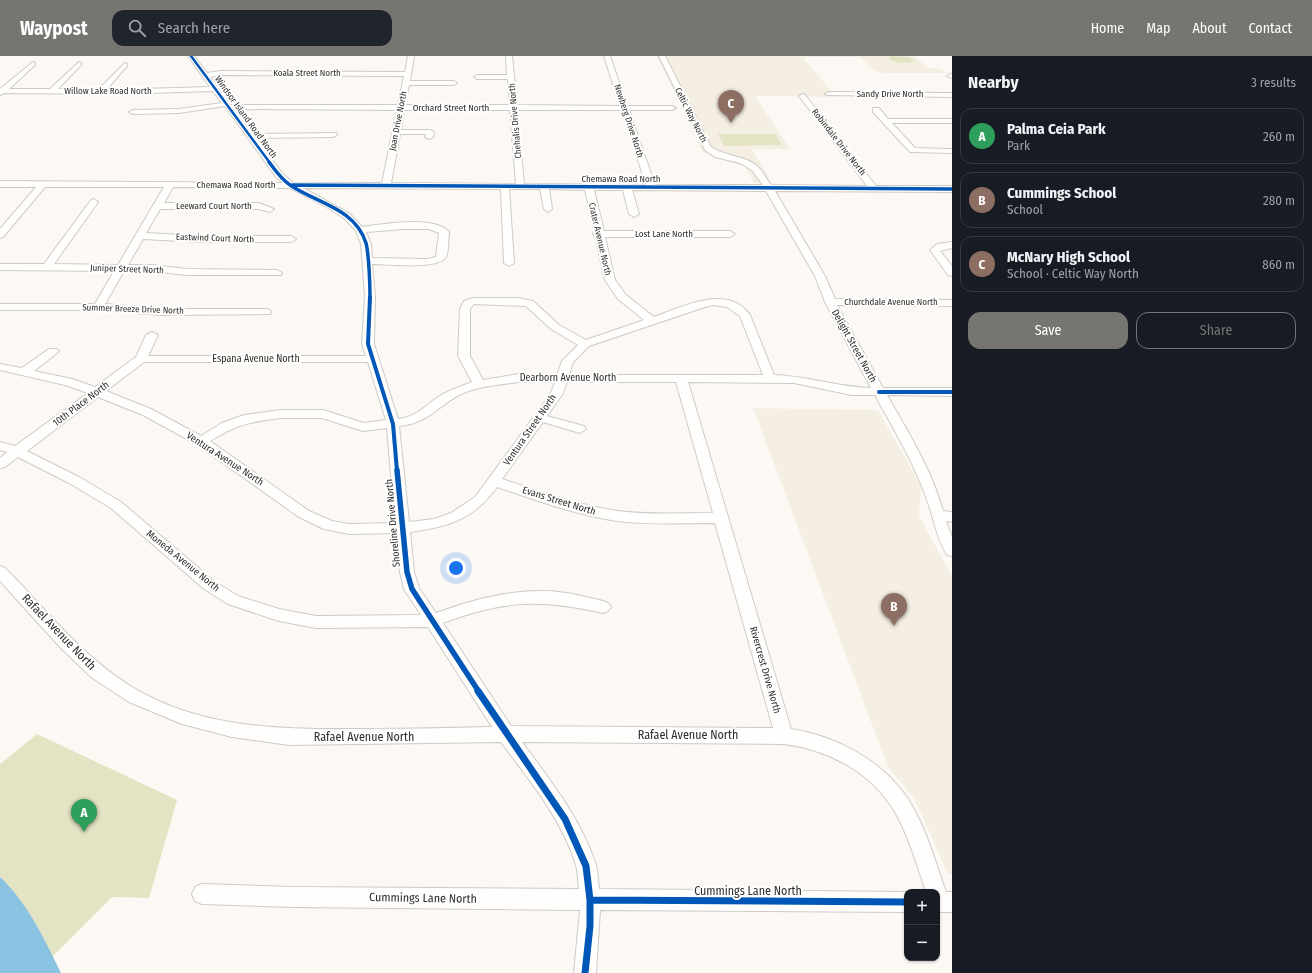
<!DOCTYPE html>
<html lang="en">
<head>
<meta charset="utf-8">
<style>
  :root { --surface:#171b24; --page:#20242c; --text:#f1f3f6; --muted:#9ea1a6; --line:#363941; --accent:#777571 }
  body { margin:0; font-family:"Fira Sans Condensed",sans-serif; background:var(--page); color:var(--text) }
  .controls { position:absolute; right:12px; bottom:12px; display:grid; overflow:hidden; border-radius:8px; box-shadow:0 1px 3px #0004 }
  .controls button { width:36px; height:36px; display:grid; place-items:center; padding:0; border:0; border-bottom:1px solid var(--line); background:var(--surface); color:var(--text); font:20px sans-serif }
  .you { position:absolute; left:456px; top:512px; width:14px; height:14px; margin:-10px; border:3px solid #fff; border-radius:50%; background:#1a73e8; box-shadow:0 0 0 6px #1a73e833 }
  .badge { display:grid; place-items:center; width:26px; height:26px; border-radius:50%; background:var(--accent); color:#fff; font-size:13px; font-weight:700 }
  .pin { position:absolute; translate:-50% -33px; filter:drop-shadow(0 1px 2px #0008) }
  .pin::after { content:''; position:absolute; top:21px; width:14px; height:12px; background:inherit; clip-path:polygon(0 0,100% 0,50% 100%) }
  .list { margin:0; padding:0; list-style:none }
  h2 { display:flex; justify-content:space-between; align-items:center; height:52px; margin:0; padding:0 16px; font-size:17px }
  h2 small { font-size:13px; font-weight:400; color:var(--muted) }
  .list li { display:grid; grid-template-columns:26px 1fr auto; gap:12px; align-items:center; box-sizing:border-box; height:56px; margin:0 8px 8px; padding:0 8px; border:1px solid var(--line); border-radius:12px }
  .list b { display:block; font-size:15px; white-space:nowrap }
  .list p { margin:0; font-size:13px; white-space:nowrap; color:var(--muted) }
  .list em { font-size:13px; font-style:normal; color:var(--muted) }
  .actions { display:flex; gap:8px; padding:12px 16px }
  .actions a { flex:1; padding:9px 0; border:1px solid var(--accent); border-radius:12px; text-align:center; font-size:14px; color:var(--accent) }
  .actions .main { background:var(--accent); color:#fff }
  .icon { flex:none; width:22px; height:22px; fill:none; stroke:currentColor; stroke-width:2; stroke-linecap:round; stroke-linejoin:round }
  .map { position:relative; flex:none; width:952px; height:917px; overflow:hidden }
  header { display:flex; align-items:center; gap:24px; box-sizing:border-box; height:56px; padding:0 20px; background:var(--accent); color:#fff }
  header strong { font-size:19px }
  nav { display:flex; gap:22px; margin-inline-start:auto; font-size:14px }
  .search { width:280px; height:36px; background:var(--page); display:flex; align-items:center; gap:10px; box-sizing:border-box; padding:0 14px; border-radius:12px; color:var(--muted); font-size:15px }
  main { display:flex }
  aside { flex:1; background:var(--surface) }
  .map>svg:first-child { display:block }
  .built { fill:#f5efe3 }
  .green { fill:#e3e4c3 }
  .water { fill:#8ac2e1 }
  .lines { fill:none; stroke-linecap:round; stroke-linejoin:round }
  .minor-casing { stroke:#cdcbc7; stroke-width:2 }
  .minor { fill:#fffefd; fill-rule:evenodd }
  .cycleway-far4-casing { stroke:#fff; stroke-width:4 }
  .cycleway-far3-casing { stroke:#fff; stroke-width:5 }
  .cycleway-far2-casing { stroke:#fff; stroke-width:6 }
  .cycleway-far1-casing { stroke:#fff; stroke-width:8 }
  .cycleway-casing { stroke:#fff; stroke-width:10 }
  .cycleway-far4 { stroke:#0057b8; stroke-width:2.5 }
  .cycleway-far3 { stroke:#0057b8; stroke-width:3.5 }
  .cycleway-far2 { stroke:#0057b8; stroke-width:4 }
  .cycleway-far1 { stroke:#0057b8; stroke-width:5.5 }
  .cycleway { stroke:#0057b8; stroke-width:7 }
  .labels { text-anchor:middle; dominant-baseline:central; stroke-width:4; stroke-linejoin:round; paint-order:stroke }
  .far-street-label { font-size:9px; fill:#302e2a; stroke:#fff }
  .street-label { font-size:10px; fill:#302e2a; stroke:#fff }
  .near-street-label { font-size:12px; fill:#302e2a; stroke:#fff }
</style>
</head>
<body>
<header>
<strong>Waypost</strong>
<div class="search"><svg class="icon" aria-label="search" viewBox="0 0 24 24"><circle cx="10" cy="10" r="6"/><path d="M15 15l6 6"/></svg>Search here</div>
<nav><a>Home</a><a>Map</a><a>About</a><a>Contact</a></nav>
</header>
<main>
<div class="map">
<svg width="952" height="917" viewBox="0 0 952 917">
  <rect width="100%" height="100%" fill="#fcf9f4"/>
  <path class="built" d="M 657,0 L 914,0 L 928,12 L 936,12 L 950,17 L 884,17 L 874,15 L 860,1 L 803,1 L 836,41 L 755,40 L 790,93 L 752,93 L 772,127 L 754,127 L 745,111 L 703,97 Z
    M 753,352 L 878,354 L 921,430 L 919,460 L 952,520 L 952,818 L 948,818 L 914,742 L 888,711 Z"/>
  <path class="green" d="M 890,0 L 909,1 L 915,6 L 899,7 L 889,3 Z
    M 718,78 L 775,78 L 782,89 L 724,90 Z
    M 37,678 L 177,744 L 149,842 L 112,841 L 52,901 C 38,872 23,843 0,821 L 0,708 Z"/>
  <path class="water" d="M 0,821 C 27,846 45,884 61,917 L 0,917 Z"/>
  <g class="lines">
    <g class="minor-casing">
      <path id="minor" d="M 188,0 L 194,0 L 207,17 L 221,15 L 405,16 L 408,0 L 414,0 L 410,25 L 454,25 L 457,27 L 454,29 L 409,29 L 405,49 L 510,49 L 508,23 L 477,23 L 474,21 L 477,19 L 507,19 L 506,0 L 512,0 L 517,49 L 620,50 L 604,0 L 610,0 L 627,50 L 672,50 L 676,52 L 672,54 L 629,54 L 655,129 L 763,129 L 752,114 L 740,107 L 715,101 L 705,94 L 659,0 L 665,0 L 711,91 C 726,101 748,100 758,111 C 763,116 767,124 771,129 L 867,130 L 799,40 L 803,38 L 805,39 L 876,130 L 952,130 L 952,136 L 775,135 L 825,220 L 835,243 L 952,244 L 952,250 L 837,249 L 883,332 L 952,332 L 952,340 L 887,339 C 908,376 932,414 943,455 L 952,456 L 952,466 L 946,465 L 952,481 L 952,500 L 947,499 C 935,478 934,462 926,441 C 913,405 893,372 875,339 L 852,339 L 794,327 L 688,326 L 791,673 C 836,680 882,704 908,743 C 926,771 935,805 946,836 L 952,836 L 952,856 L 937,856 L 937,836 L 926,836 C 917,809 909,781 895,756 C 871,716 829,694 784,688 L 522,686 C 550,724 581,763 596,809 C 598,817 598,825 599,833 L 907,836 L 907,856 L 600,854 L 596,917 L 574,917 L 580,854 L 292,851 L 202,848 L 195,845 L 192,838 L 195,831 L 202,828 L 292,831 L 579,833 C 578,825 578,816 576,809 C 562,763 529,724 501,686 L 289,689 L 232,681 L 182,668 L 129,646 L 91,621 L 58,589 L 0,525 L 0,510 L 5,512 C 43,550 76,593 120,623 C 189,672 278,674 359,673 C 403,673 447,672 492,671 L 428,571 L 316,572 L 279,565 L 228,548 L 204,533 L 111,452 L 69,427 L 18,401 L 5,411 L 0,412 L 0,402 L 7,396 L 0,394 L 0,386 L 15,390 L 88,337 L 65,329 L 0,314 L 0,308 L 22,312 L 49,293 L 57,293 L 59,295 L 57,297 L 34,315 L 72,323 L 95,331 L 136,301 L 146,279 L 152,276 L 158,279 L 148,300 L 366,300 L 362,288 L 365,240 L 361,188 L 356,175 L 344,162 L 325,150 L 290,132 L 173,131 L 164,147 L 259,147 L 274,153 L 270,156 L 259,153 L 160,153 L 146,177 L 201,180 L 291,180 L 296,183 L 291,186 L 201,186 L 143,183 L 128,209 L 151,209 L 187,213 L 277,214 L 282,217 L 281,219 L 187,219 L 151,215 L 124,215 L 105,248 L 161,253 L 266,253 L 270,254 L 271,256 L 270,258 L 161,259 L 98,254 L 0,254 L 0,248 L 95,248 L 114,215 L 0,214 L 0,208 L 44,208 L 91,144 L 94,143 L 98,146 L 54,208 L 118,209 L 164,131 L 45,131 L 3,181 L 0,182 L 0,173 L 36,131 L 0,131 L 0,125 L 283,127 L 276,121 L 225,50 L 179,57 L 133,58 L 129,56 L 133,54 L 179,53 L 222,47 L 213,35 L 117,38 L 4,37 L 0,39 L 0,33 L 33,6 L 35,7 L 35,9 L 9,33 L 50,33 L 79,6 L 81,7 L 81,9 L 58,33 L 98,34 L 125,7 L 127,8 L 127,10 L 106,34 L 210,31 ZM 221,19 L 404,20 L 398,49 L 231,49 L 210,21 ZM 234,53 L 397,54 L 382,127 L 293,127 L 282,117 L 256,82 L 333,81 L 337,79 L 336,77 L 252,78 ZM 404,54 L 510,54 L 516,128 L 391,127 L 400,78 L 426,78 L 425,81 L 429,83 L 433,81 L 434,76 L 430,74 L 401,74 ZM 517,54 L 622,54 L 646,129 L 524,128 ZM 303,132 L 501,133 L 504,207 L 509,210 L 514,207 L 509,133 L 540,133 L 544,153 L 548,156 L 552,153 L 549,133 L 585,134 L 595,176 L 593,178 L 595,180 L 605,224 L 618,243 L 644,264 L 586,284 L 559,269 L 533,245 L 518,242 L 473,242 L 464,245 L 460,253 L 458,300 L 472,326 C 460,331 449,334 438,341 C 422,352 418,360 398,363 L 374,288 L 375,240 L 372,208 C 387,208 438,214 446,201 C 449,195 448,183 449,176 C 435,159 382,168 362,171 L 350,158 ZM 594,134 L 623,134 L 629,158 L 634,161 L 639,158 L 632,134 L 766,135 L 815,220 L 825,246 L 871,332 C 838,331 807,320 774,319 L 750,259 C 728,227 682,251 654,261 L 626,239 L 615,224 L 605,181 L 730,181 L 735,178 L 730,175 L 604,175 ZM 404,173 L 429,173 L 439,177 L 436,201 L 428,203 L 372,202 L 371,188 L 366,176 ZM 474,248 L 526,250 L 551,273 L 578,289 L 562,305 L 557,319 L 519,318 L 483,324 L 470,300 L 470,253 ZM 713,249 L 727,251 L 740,260 L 763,319 L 569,319 L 573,306 L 589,290 L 705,251 ZM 144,306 L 368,306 L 386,364 L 364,367 L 323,354 L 281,354 L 244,359 L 222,367 L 201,380 L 151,353 L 106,335 ZM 519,326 L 555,326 L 550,339 L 475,441 L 451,457 L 434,463 L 409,466 L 399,370 C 429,367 435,352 459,339 C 477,330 499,329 519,326 ZM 567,326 L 676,326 L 713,457 C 681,457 649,459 618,455 C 578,449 540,436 502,423 L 543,366 L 580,377 L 586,373 L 584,370 L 547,360 L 562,339 ZM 98,341 L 143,359 L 196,388 L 299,461 L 324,473 L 349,478 L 396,477 L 400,516 L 404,533 L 421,559 L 316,560 L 279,553 L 238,540 L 214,525 L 121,446 L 79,421 L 27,395 ZM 281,362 L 322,362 L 363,375 L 387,372 L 395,467 L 349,468 L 332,465 L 309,455 L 210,385 C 238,368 249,366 281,362 ZM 497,431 C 536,444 576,459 617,465 C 650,469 683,467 715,467 L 773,672 L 511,670 L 443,567 C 504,544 540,543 603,557 L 608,555 L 611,551 L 608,547 L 603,545 C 591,542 579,539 567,537 C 522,530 477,542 436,557 L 419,532 L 414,516 L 410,476 C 449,471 474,463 497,431 Z
        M 950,18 L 952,18 L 952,22 L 947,20 Z
        M 829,36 L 952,37 L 952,41 L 827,39 L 825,38 Z
        M 873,52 L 879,52 L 888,63 L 952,63 L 952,67 L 892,67 L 915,92 L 952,93 L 952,97 L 910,96 L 873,56 Z
        M 952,186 L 952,192 L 940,195 L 952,210 L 952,220 L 948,219 L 930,194 L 937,188 Z"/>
    </g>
    <use href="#minor" class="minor"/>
    <g class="cycleway-far4-casing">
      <path id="cycleway-far4" d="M 191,0 L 270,107"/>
    </g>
    <g class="cycleway-far3-casing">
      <path id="cycleway-far3" d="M 269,106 C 275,114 281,123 290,129 C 316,147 355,152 366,187 C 369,199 370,229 370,242
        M 292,129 L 952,133"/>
    </g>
    <g class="cycleway-far2-casing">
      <path id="cycleway-far2" d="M 370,241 L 368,288 L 393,368 L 397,415
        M 879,336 L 952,336"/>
    </g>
    <g class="cycleway-far1-casing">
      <path id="cycleway-far1" d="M 397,414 L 407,516 L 412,533 L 479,636"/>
    </g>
    <g class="cycleway-casing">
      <path id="cycleway" d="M 478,635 L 565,763 L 586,810 L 590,844 L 590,870 L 585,917
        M 590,844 L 907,846"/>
    </g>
    <use href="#cycleway-far4" class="cycleway-far4"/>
    <use href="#cycleway-far3" class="cycleway-far3"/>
    <use href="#cycleway-far2" class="cycleway-far2"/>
    <use href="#cycleway-far1" class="cycleway-far1"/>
    <use href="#cycleway" class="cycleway"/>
  </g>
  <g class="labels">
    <g class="far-street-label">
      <text x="307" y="17">Koala Street North</text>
      <text x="108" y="35">Willow Lake Road North</text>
      <text x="890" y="38">Sandy Drive North</text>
      <text x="451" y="52">Orchard Street North</text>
      <text transform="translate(691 59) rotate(63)">Celtic Way North</text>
      <text transform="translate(246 61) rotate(54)">Windsor Island Road North</text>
      <text transform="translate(398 65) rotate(-79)">Joan Drive North</text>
      <text transform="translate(515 65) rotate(-95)">Chehalis Drive North</text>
      <text transform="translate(629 65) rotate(72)">Newberg Drive North</text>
      <text transform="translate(839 86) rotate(52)">Robindale Drive North</text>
      <text x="621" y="123">Chemawa Road North</text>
      <text x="236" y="129">Chemawa Road North</text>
      <text x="214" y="150">Leeward Court North</text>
      <text x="664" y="178">Lost Lane North</text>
      <text transform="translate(215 182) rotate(2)">Eastwind Court North</text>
      <text transform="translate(600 183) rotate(77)">Crater Avenue North</text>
      <text transform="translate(127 213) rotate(2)">Juniper Street North</text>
      <text x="891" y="246">Churchdale Avenue North</text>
      <text transform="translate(133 253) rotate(2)">Summer Breeze Drive North</text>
    </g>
    <g class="street-label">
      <text transform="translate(854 290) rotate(61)">Delight Street North</text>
      <text x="256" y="303">Espana Avenue North</text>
      <text x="568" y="322">Dearborn Avenue North</text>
      <text transform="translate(81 348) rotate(-37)">10th Place North</text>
      <text transform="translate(530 374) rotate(-55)">Ventura Street North</text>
      <text transform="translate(225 403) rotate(33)">Ventura Avenue North</text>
      <text transform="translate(559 445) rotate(17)">Evans Street North</text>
      <text transform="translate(393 467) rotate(-95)">Shoreline Drive North</text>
      <text transform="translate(183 505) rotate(39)">Moneda Avenue North</text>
      <text transform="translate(765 614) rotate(74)">Rivercrest Drive North</text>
    </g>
    <g class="near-street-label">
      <text transform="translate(59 576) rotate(46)">Rafael Avenue North</text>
      <text x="688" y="679">Rafael Avenue North</text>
      <text x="364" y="681">Rafael Avenue North</text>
      <text x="748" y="835">Cummings Lane North</text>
      <text transform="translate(423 842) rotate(1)">Cummings Lane North</text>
    </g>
  </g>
</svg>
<div class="controls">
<button>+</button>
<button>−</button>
</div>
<div class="you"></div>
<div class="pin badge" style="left:84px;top:776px;background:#2e9e5b">A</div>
<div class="pin badge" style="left:894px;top:570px;background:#8d6e63">B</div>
<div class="pin badge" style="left:731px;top:67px;background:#8d6e63">C</div>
</div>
<aside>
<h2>Nearby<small>3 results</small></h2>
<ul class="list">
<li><span class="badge" style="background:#2e9e5b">A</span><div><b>Palma Ceia Park</b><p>Park</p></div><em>260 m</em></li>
<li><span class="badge" style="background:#8d6e63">B</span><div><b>Cummings School</b><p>School</p></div><em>280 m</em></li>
<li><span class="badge" style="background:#8d6e63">C</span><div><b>McNary High School</b><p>School · Celtic Way North</p></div><em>860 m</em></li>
</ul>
<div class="actions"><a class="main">Save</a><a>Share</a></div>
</aside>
</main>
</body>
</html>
